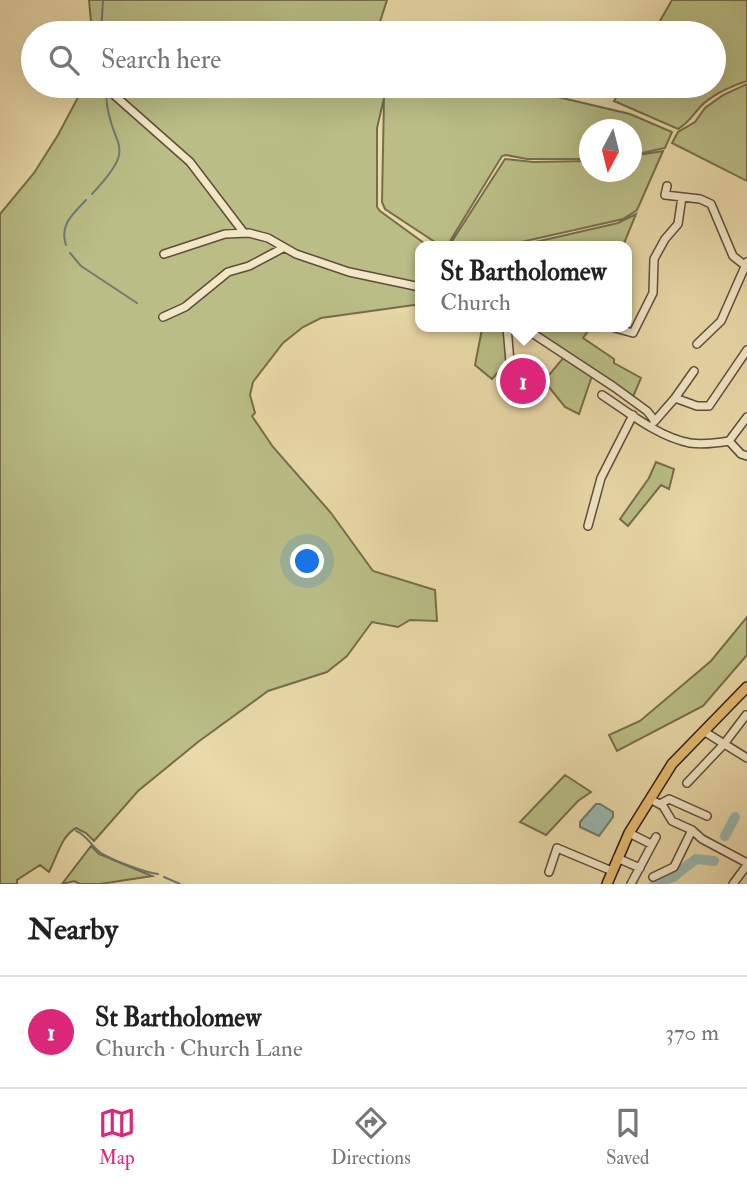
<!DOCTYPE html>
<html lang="en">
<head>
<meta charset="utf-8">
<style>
  :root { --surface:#fff; --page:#f6f6f6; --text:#222; --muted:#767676; --line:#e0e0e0; --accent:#db2777 }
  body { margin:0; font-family:"IM FELL Double Pica",serif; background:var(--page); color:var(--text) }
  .compass { position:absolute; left:579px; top:119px; width:63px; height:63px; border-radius:50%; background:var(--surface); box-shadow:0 7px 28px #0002; rotate:187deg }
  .you { position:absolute; left:308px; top:562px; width:24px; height:24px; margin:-18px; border:5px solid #fff; border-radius:50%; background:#1a73e8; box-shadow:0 0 0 10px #1a73e833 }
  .badge { display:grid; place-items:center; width:46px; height:46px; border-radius:50%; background:var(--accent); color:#fff; font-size:23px; font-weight:700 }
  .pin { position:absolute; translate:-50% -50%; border:4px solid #fff; box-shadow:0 2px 7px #0006 }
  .popup { position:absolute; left:415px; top:241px; width:217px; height:91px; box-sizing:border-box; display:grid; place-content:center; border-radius:14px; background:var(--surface); filter:drop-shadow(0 2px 5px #0005); font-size:23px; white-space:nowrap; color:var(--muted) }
  .popup b { font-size:26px; color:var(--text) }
  .popup::after { content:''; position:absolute; left:50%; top:100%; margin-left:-14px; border:14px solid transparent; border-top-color:var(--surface) }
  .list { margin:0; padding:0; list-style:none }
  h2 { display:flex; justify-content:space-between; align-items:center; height:91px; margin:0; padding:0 28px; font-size:30px }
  h2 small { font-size:23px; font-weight:400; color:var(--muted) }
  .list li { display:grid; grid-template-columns:46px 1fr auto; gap:21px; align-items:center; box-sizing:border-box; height:112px; padding:0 28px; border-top:2px solid var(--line) }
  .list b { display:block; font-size:26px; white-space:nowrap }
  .list p { margin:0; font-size:23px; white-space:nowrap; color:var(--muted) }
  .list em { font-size:23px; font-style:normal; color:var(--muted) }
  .icon { flex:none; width:38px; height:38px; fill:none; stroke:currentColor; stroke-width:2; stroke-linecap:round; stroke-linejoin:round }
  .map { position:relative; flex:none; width:747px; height:884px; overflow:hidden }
  .search { position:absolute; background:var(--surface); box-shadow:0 7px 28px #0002; left:21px; right:21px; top:21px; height:77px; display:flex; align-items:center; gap:18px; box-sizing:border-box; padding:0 24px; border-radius:38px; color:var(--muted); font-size:26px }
  .sheet { height:203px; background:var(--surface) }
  nav { display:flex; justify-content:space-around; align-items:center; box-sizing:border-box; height:98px; border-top:2px solid var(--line); background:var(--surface); font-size:19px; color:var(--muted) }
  nav a { display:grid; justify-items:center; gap:4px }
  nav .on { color:var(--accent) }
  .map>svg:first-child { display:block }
  .green { fill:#babe86; stroke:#766d4c; stroke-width:2 }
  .water { fill:#9ab9b0; stroke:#707a71; stroke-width:2 }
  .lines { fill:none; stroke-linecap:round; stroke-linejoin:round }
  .stream { stroke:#707a71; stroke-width:2 }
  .river { stroke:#9ab9b0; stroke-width:10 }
  .minor-casing { stroke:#604c38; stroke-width:10 }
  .major-casing { stroke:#321c13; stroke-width:12 }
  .minor { stroke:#f1e7c7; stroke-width:7 }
  .major { stroke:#e5bd74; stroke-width:9 }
</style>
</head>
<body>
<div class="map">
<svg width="747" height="884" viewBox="0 0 747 884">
  <rect width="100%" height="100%" fill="#eadaa9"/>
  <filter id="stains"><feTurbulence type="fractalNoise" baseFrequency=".00286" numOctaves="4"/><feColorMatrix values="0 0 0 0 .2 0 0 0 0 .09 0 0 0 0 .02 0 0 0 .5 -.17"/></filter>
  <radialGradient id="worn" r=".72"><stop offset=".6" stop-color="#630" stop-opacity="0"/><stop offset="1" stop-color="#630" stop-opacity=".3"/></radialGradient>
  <path class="green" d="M 89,0 L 387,0 L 379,25 L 399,32 L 92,33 Z
    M 672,0 L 747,0 L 747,81 C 732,86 714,94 702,105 C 694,113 689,123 678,129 L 614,101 L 623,86 L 714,86 L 714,33 L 653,33 Z
    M 747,84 L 747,181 L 672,143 L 678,132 L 695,122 L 705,108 L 723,95 Z
    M 84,86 L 387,86 L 386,92 L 388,86 L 537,86 L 544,87 L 558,97 L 630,114 L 672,132 L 665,148 L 632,155 L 632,130 L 590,130 L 589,159 L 527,159 L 506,155 L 502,156 L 447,246 L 441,246 L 385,209 L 382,202 L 384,98 L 377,128 L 377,207 L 380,211 L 428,246 L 420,246 L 420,306 L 414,305 L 321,318 L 303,327 L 283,343 L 253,382 L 250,395 L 255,413 L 252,416 L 273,447 L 331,513 L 373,571 L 435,590 L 437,621 L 410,620 L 398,627 L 372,622 L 347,656 L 327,672 L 268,691 L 198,742 L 138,791 L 94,841 L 86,833 L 76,828 C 61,836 57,857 49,872 L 40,865 L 17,880 L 17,884 L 0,884 L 0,214 L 34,173 L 58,135 Z
    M 663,151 L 637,210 L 623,219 L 504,246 L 483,244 L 468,246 L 457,242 L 449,246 L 505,159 L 533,162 L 589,161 L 590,172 L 632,172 L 632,156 Z
    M 636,214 L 623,246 L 518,246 L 618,223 Z
    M 478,327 L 506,327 L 508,361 L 492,379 L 475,365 L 482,329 Z
    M 526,327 L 591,327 L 583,338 L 614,359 L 614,363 L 641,378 L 633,397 Z
    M 564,357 L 592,376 L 579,414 L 565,407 L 544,381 Z
    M 656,462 L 674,469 L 669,489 L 661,485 L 628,526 L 620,519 L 649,478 Z
    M 747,617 L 747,655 L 703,706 L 617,751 L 609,735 L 640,721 L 711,661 Z
    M 565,775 L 591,792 L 578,801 L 546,835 L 520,822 Z
    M 91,846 L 99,854 L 152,876 L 100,884 L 80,884 L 74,881 L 62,884 Z"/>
  <path class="water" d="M 596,804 L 600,804 L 613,812 L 613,817 L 599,836 L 580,827 L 580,822 Z"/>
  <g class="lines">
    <path class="stream" d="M 101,33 L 103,0
      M 92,194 C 142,141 109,150 106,95
      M 66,245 C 59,225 73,214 86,200
      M 70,253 L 81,266 L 137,303
      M 76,831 C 87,835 91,846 101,853 C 115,861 143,872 158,874
      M 164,877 L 180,884"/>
    <path class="river" d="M 725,836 L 735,817
      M 655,884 L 673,877 L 696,859 L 714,861"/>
    <g class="minor-casing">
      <path id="minor" d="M 103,90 L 113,94 L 190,162 L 244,233
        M 667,186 L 665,195 L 700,199 L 711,204 L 733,256 L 747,267
        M 164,254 L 225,234 L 249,233 L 268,238 L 296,254 L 349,272 L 420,287
        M 163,317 L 185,307 L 228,272 L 249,266 L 283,248
        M 507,327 L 510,362
        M 523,327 L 614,387 L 647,411 L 655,421
        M 615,328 L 633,333 L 653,293 L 654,259 L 665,239 L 678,224 L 682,197
        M 697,344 L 721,321 L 747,262
        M 602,395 C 628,412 658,437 690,443 C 703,445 717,443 729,441
        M 675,398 L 697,406 L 709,406 L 747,350
        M 654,422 L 675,398 L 694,371
        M 729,441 L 747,417
        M 729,441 L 741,454 L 747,456
        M 588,526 L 601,478 L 633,415
        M 705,732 L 747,758
        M 687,783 L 724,744 L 746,715
        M 650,799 L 663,806 L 672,821 L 692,830 L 702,839 L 747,863
        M 660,804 L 669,799 L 707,816
        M 629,833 L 651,844
        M 617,858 L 640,868
        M 549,872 L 557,848 L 612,871
        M 653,877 L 674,867 L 692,830
        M 631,884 L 656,837
        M 733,884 L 747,865"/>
    </g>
    <g class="major-casing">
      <path id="major" d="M 607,884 L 629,833 L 672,764 L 747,687"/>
    </g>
    <use href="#minor" class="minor"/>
    <use href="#major" class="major"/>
  </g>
  <rect width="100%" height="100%" filter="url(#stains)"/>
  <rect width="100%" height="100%" fill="url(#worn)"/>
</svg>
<svg class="compass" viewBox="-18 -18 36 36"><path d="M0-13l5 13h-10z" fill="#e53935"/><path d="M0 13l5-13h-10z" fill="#767676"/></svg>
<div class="you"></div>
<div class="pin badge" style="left:523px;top:381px">1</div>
<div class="popup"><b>St Bartholomew</b>Church</div>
<div class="search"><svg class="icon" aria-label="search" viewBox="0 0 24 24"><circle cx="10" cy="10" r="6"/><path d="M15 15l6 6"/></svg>Search here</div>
</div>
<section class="sheet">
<h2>Nearby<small></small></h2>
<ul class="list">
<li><span class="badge">1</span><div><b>St Bartholomew</b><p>Church · Church Lane</p></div><em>370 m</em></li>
</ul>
</section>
<nav>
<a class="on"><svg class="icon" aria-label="map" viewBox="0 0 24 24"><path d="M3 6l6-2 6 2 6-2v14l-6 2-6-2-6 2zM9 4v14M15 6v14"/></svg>Map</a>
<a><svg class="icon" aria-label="directions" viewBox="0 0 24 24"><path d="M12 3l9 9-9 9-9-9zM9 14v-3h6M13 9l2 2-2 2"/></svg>Directions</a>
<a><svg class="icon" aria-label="saved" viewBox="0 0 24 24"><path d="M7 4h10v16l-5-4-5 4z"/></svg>Saved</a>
</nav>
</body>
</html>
